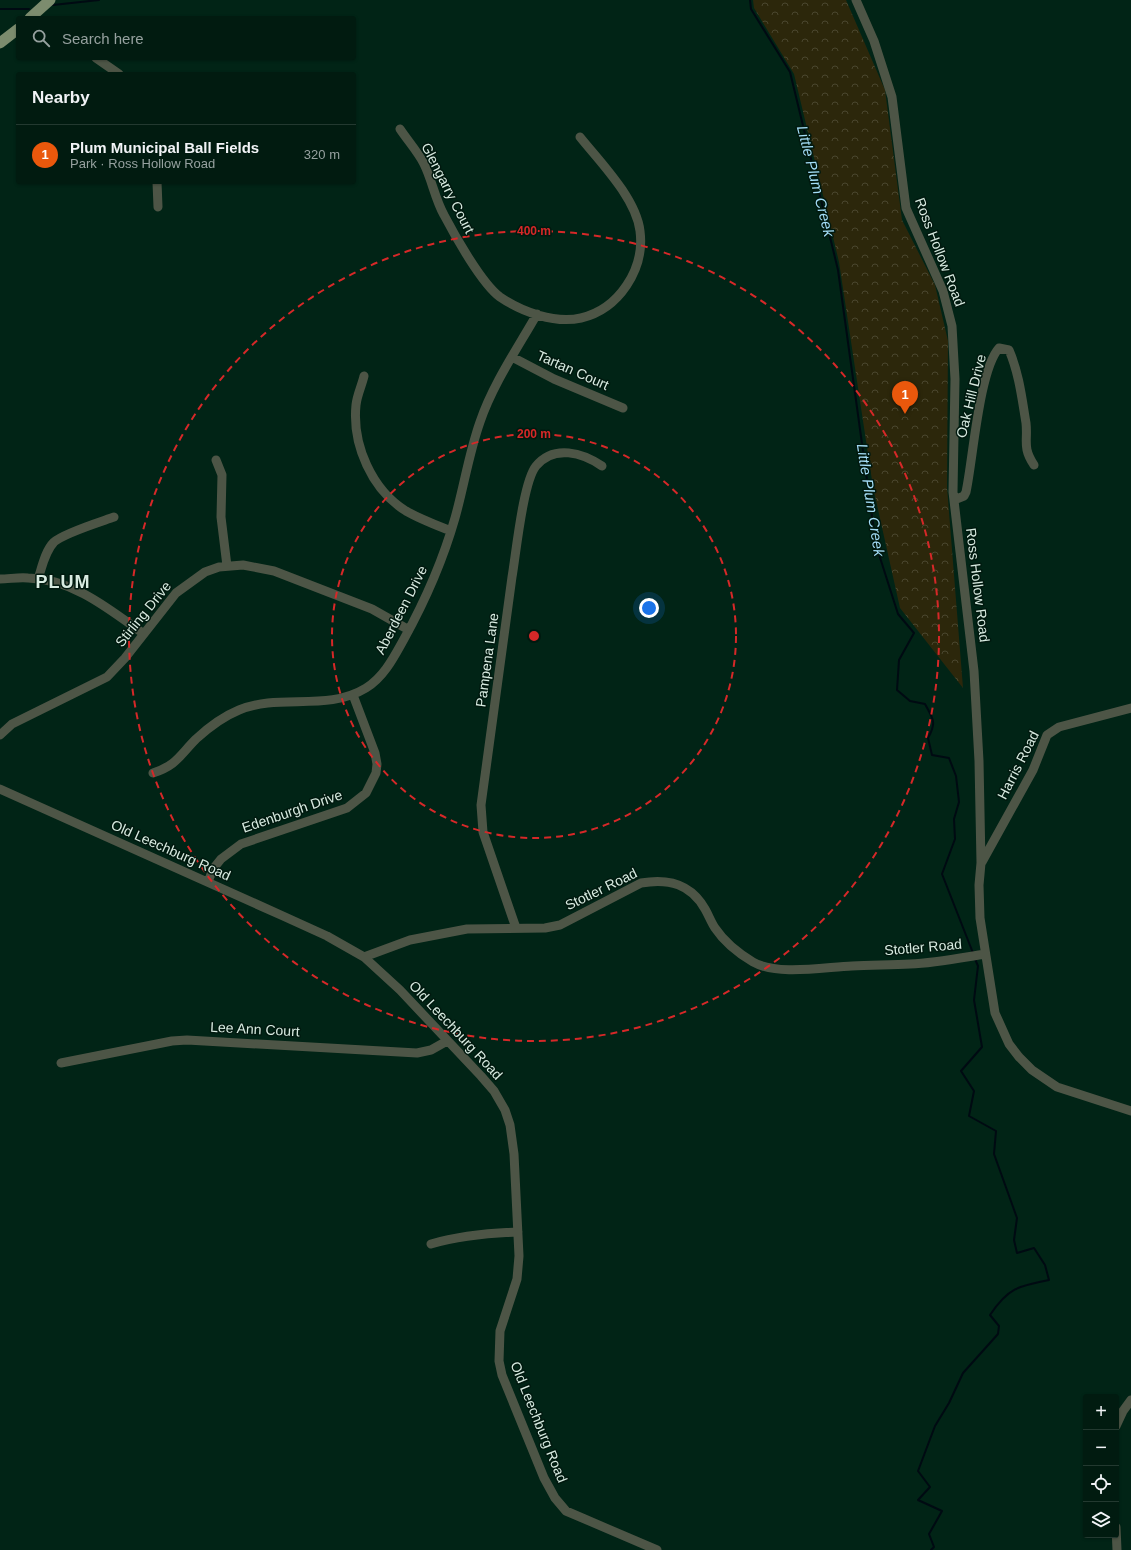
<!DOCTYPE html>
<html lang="en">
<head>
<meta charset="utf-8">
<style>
  :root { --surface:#011b10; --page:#0f281e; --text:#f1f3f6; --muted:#96a19f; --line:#233930; --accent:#ea580c }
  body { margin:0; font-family:Arial,sans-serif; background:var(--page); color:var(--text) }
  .controls { position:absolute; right:12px; bottom:12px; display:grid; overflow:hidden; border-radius:4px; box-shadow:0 1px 3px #0004 }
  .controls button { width:36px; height:36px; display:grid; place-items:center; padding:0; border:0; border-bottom:1px solid var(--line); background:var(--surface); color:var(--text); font:20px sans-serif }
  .you { position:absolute; left:649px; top:608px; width:14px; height:14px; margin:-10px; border:3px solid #fff; border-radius:50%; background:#1a73e8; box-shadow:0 0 0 6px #1a73e833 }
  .badge { display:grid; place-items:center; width:26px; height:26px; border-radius:50%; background:var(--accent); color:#fff; font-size:13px; font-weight:700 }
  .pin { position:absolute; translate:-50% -33px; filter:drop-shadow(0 1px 2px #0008) }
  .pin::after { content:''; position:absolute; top:21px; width:14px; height:12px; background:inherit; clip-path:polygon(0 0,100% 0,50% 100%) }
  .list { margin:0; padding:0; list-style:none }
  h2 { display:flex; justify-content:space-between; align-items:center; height:52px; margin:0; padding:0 16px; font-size:17px }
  h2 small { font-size:13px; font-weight:400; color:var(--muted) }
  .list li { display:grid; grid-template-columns:26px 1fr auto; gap:12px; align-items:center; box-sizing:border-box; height:60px; padding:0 16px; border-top:1px solid var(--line) }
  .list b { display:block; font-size:15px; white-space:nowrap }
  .list p { margin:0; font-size:13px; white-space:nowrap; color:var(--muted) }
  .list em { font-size:13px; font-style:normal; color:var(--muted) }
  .icon { flex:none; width:22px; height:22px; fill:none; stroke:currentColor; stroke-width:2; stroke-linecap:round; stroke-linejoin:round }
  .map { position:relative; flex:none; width:1131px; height:1550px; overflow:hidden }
  .search { position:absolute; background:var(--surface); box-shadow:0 1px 3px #0004; left:16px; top:16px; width:340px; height:44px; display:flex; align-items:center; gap:10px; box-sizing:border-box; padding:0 14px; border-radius:4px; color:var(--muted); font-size:15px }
  .panel { position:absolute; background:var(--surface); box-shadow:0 1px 3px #0004; left:16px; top:72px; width:340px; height:112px; border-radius:4px }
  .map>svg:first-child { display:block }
  .park { fill:url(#park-crowns) }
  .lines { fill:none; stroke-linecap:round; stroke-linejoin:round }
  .stream { stroke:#000a12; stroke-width:2 }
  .minor { stroke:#4d5546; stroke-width:9 }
  .major { stroke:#7c8c6e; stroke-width:11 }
  .ring { fill:none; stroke:#d62828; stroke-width:2; stroke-dasharray:7 5 }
  .labels { text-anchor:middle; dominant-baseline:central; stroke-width:3; stroke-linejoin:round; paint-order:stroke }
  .street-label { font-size:14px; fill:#d8ebe1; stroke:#01190f }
  .water-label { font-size:15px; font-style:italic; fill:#a4def8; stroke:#01190f }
  .district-label { font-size:18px; font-weight:bold; letter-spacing:1px; fill:#d8ebe1; stroke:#01190f }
  .centre { fill:#d62828; stroke:#01190f; stroke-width:2 }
  .ring-label { font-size:12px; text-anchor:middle; font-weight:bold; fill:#d62828; stroke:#01190f; stroke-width:3; stroke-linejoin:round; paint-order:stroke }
</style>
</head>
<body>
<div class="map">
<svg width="1131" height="1550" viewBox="0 0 1131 1550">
  <defs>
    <pattern id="park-crowns" width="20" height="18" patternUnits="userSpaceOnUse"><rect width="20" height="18" fill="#2c270b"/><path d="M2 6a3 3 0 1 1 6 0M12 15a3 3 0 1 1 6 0" fill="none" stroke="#4a462e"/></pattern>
  </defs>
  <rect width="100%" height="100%" fill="#012416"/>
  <path class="park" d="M 753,0 L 846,0 L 885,90 L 902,220 L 935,285 L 948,341 L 947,487 L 963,688 L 900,608 L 873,487 L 839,262 L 794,74 L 754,8 Z"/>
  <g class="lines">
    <path class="stream" d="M 750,0 L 751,9 L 790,72 L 838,270 L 876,545 L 898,614 L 914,633 L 899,660 L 897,690 L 910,701 L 925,704 C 933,719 937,722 928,738 L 932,755 L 949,758 L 956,776 L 959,802 L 954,819 L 955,839 L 942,874 L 973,953
      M 53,5 L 99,0
      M 0,9 L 29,9
      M 931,1550 L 934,1547 L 929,1534 L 942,1511 L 918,1500 L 930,1487 L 918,1471 L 935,1426 L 949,1403 L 963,1373 L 998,1334 L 999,1326 L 990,1315 C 1008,1288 1018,1286 1049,1280 L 1045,1265 L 1034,1248 L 1017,1253 L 1014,1240 L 1017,1218 L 994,1154 L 996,1131 L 969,1116 L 974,1091 L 961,1071 L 982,1047 L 974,1000 L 978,966 L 975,959"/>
    <path class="minor" d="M 856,0 L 874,41 L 892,97 L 906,208 L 943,291 L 952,326 L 955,379 L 953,492 L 974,671 L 979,761 L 981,863 L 979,885 L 980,918 L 995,1013 L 1009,1044 L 1019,1057 L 1032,1070 L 1057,1087 L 1131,1111
      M 96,58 L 119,74
      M 400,129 C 408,141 418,152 424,164 C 432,180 435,199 444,215 C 455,236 482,284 500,297 C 522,312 555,324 581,318 C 619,309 645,269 640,231 C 636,198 600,162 580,137
      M 157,182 L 158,207
      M 512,357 L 554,379 L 623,408
      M 364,376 C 362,385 357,395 356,405 C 352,445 372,490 406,511 C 420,519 436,525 451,531
      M 216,460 L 222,475 L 221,517 L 227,566
      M 954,500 L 964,496 L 966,492 C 973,460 979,370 999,348 L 1009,350 C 1019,373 1022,399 1026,423 C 1028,441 1022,447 1034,465
      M 0,579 C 9,579 19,577 28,578 C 73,579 109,609 144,634
      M 38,579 C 42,567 45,551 54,542 C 64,533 100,522 114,517
      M 0,735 L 12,724 L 107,677 L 125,658 L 176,593 L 205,572 L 219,567 L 243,565 L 274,571 L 372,609 L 409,630
      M 153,773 C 177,765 179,756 196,739 C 209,727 222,717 239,710 C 280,693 327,712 366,688 C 384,677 394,657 404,639 C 425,601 443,560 455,518 C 464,486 469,453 480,422 C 493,384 517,349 537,314
      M 0,789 L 283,916 L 327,936 L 364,957 L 400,990 L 481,1076 L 494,1091 L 505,1110 L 510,1125 L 514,1154 L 519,1256 L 517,1279 L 500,1331 L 499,1361 L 502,1375 L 544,1478 L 555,1498 L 566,1511 L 657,1550
      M 982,862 L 1033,770 L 1047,735 L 1059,727 L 1131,708
      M 208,882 L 213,869 L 221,859 L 241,844 L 347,808 L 366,793 L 376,773 L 377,764 L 375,753 L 353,695
      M 516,928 L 483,832 L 481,805 C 491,729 502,653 512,577 C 516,554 523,482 536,466 C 554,444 583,453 602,466
      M 364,957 L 410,940 L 467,929 L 545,928 L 560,925 L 641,883 C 669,878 691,884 705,909 C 709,916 711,922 715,928 C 725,943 738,953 753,962 C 777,976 825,967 852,966 C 871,965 891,965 910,964 C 935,963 960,958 985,954
      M 61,1063 L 172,1041 L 187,1040 L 417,1053 L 431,1050 L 447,1041
      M 431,1244 C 459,1236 489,1233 518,1232
      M 1116,1426 L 1123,1411 L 1131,1400
      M 1116,1527 L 1117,1550"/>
    <path class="major" d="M 30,18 L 50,0
      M 0,43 L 18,29"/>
  </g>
  <g class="ring">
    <circle cx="534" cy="636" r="202"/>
    <circle cx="534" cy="636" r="405"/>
  </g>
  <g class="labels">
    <g class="street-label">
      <text transform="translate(448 188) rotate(63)">Glengarry Court</text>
      <text transform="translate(940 252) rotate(69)">Ross Hollow Road</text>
      <text transform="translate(573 370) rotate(24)">Tartan Court</text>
      <text transform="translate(971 396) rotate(-76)">Oak Hill Drive</text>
      <text transform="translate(978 585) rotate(83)">Ross Hollow Road</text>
      <text transform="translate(401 610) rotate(-63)">Aberdeen Drive</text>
      <text transform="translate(143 614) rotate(-51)">Stirling Drive</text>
      <text transform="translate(487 660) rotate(-82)">Pampena Lane</text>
      <text transform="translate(1018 765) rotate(-63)">Harris Road</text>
      <text transform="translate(292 811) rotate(-19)">Edenburgh Drive</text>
      <text transform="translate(171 850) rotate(24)">Old Leechburg Road</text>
      <text transform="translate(601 889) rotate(-26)">Stotler Road</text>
      <text transform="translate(923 947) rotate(-5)">Stotler Road</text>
      <text transform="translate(255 1029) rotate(3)">Lee Ann Court</text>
      <text transform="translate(456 1030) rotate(47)">Old Leechburg Road</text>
      <text transform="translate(539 1422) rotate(68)">Old Leechburg Road</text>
    </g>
    <g class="water-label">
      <text transform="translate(816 181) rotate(76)">Little Plum Creek</text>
      <text transform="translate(871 500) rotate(81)">Little Plum Creek</text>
    </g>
    <g class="district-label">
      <text x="63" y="582">PLUM</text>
    </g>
  </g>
  <circle cx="534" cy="636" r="6" class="centre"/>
  <g class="ring-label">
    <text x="534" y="235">400 m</text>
    <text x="534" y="438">200 m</text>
  </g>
</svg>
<div class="controls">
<button>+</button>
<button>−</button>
<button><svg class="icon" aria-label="locate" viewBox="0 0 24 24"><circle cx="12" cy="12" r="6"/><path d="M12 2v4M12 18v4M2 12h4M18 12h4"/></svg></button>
<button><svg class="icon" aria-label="layers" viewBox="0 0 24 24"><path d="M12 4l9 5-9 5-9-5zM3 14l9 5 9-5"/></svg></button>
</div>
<div class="you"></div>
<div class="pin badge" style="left:905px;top:414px">1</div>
<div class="search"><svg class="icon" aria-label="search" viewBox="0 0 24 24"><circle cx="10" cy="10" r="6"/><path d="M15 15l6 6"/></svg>Search here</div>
<section class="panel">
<h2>Nearby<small></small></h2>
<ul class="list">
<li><span class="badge">1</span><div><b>Plum Municipal Ball Fields</b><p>Park · Ross Hollow Road</p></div><em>320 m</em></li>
</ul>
</section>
</div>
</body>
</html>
